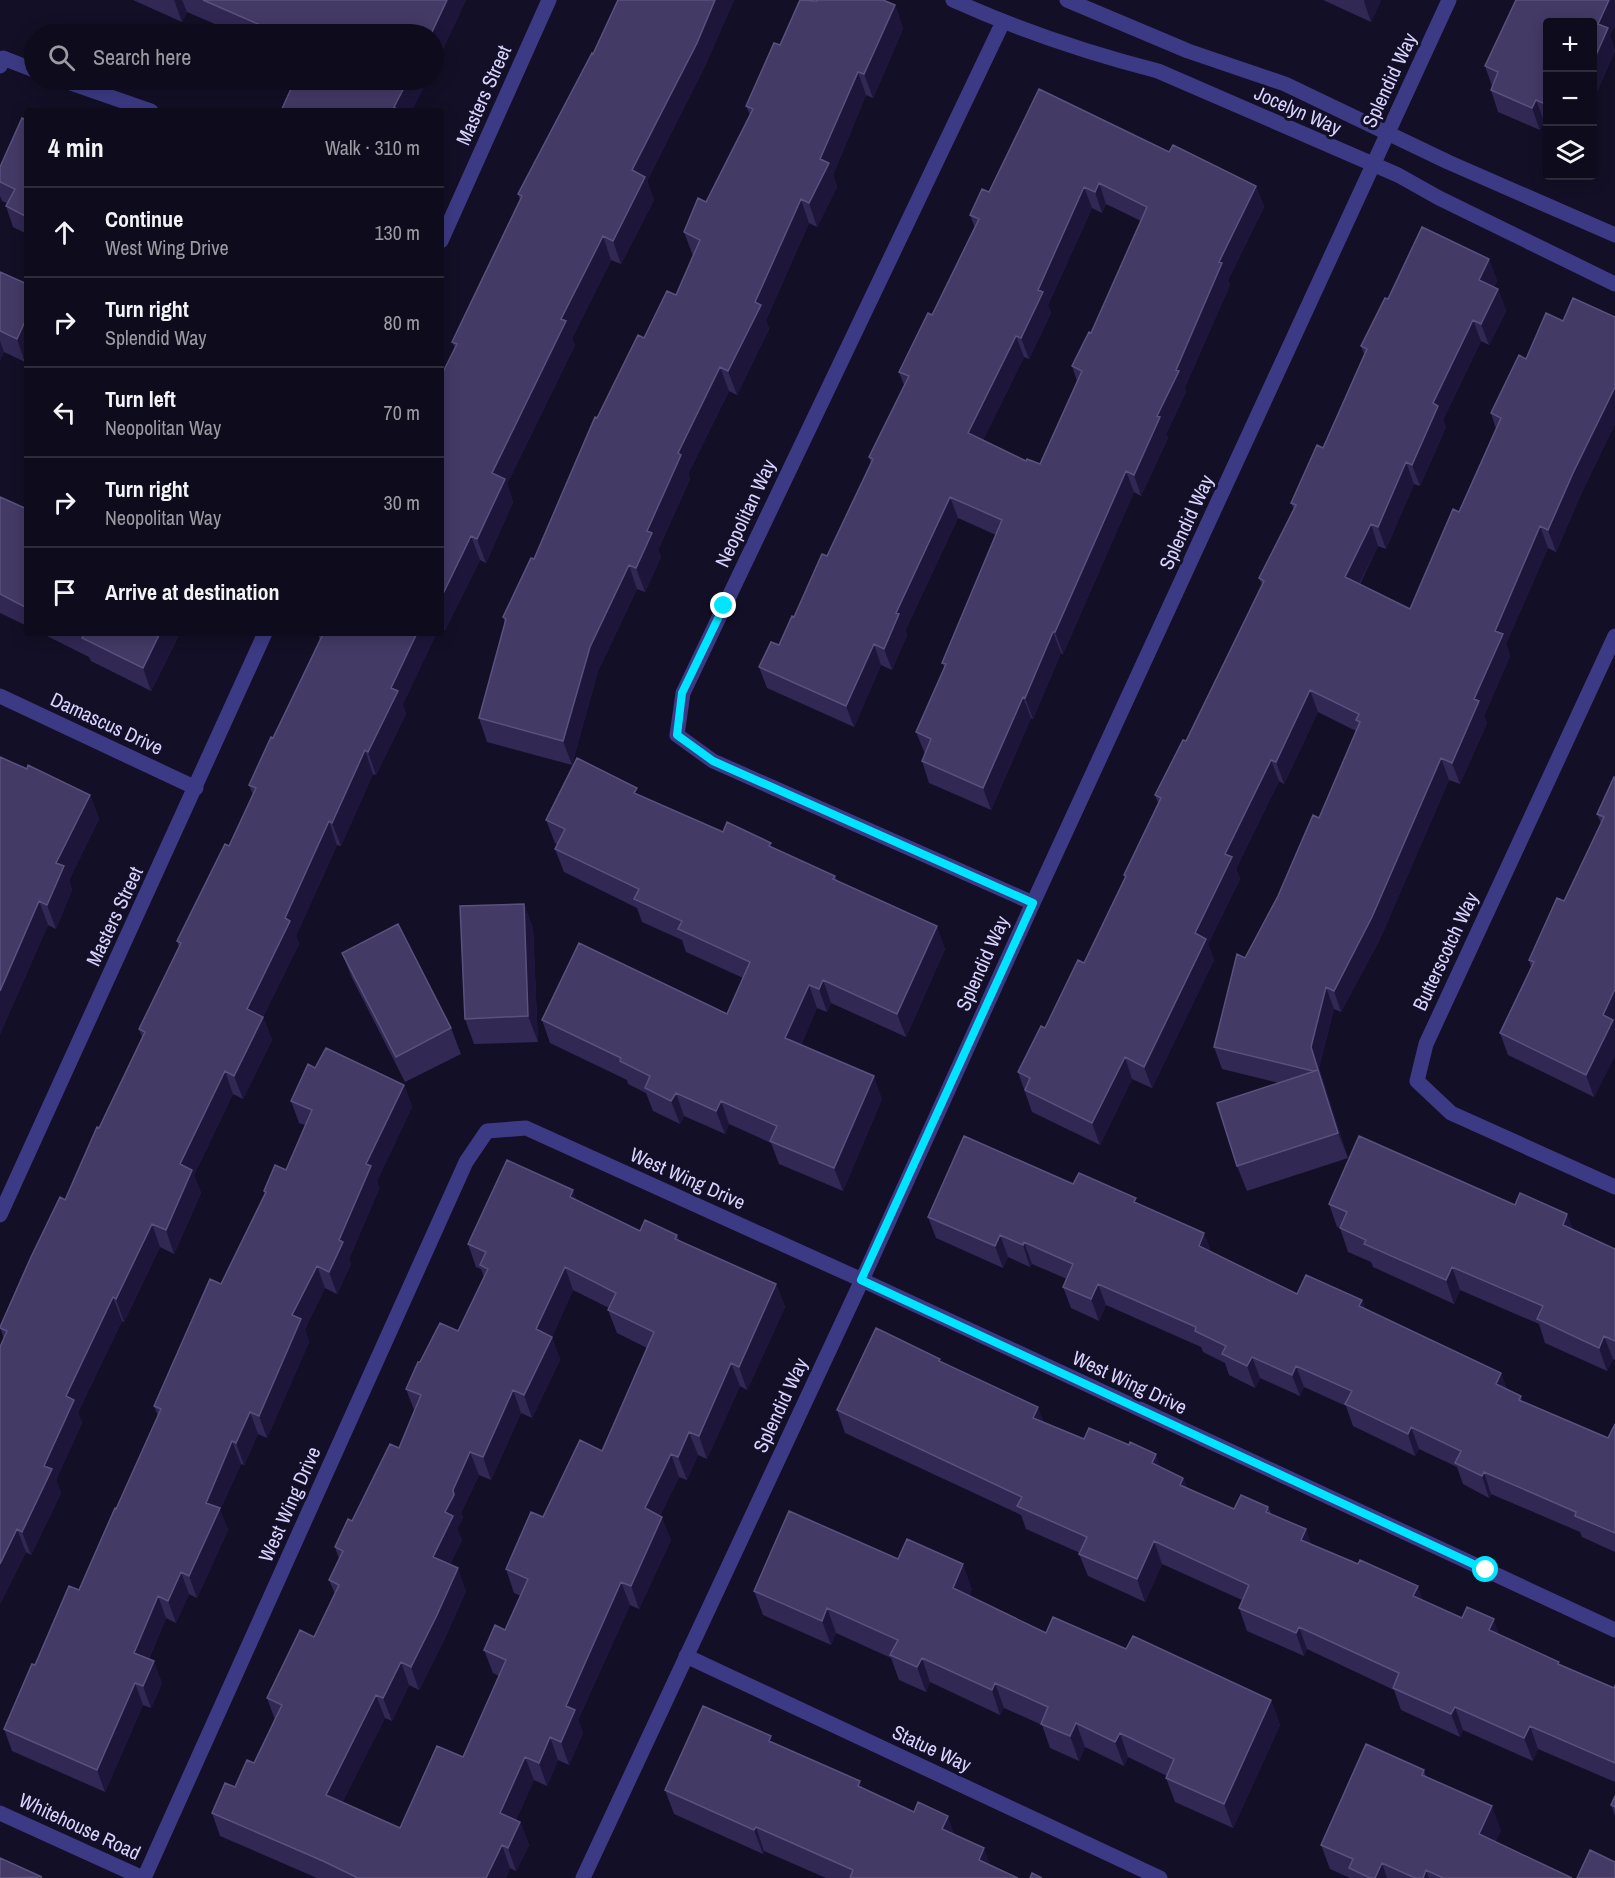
<!DOCTYPE html>
<html lang="en">
<head>
<meta charset="utf-8">
<style>
  :root { --surface:#0e0b1c; --page:#171425; --text:#f1f3f6; --muted:#9b9ba3; --line:#2e2b3b }
  body { margin:0; font-family:"Archivo Narrow",sans-serif; background:var(--page); color:var(--text) }
  .controls { position:absolute; right:18px; top:18px; display:grid; overflow:hidden; border-radius:6px; box-shadow:0 3px 15px #0003 }
  .controls button { width:54px; height:54px; display:grid; place-items:center; padding:0; border:0; border-bottom:2px solid var(--line); background:var(--surface); color:var(--text); font:30px sans-serif }
  .stop { position:absolute; width:18px; height:18px; margin:-14px; border:4px solid #00e5ff; border-radius:50%; background:#fff }
  .stop.end { background:#00e5ff; border-color:#fff; box-shadow:0 2px 6px #0008 }
  .list { margin:0; padding:0; list-style:none }
  h2 { display:flex; justify-content:space-between; align-items:center; height:78px; margin:0; padding:0 24px; font-size:26px }
  h2 small { font-size:20px; font-weight:400; color:var(--muted) }
  .list li { display:grid; grid-template-columns:39px 1fr auto; gap:18px; align-items:center; box-sizing:border-box; height:90px; padding:0 24px; border-top:2px solid var(--line) }
  .list b { display:block; font-size:22px; white-space:nowrap }
  .list p { margin:0; font-size:20px; white-space:nowrap; color:var(--muted) }
  .list em { font-size:20px; font-style:normal; color:var(--muted) }
  .icon { flex:none; width:33px; height:33px; fill:none; stroke:currentColor; stroke-width:2; stroke-linecap:round; stroke-linejoin:round }
  .map { position:relative; flex:none; width:1615px; height:1878px; overflow:hidden }
  .search { position:absolute; background:var(--surface); box-shadow:0 3px 15px #0003; left:24px; top:24px; width:420px; height:66px; display:flex; align-items:center; gap:15px; box-sizing:border-box; padding:0 21px; border-radius:33px; color:var(--muted); font-size:22px }
  .panel { position:absolute; background:var(--surface); box-shadow:0 3px 15px #0003; left:24px; top:108px; width:420px; height:528px; border-radius:6px }
  .map>svg:first-child { display:block }
  .lines { fill:none; stroke-linecap:round; stroke-linejoin:round }
  .minor { stroke:#3d3a85; stroke-width:15 }
  .wall { fill:#312854; fill-rule:evenodd }
  .shaded-wall { fill:#1d163a }
  .building { fill:#433a66; stroke:#5a527e; stroke-width:1.5; fill-rule:evenodd }
  .route { stroke:#00e5ff; stroke-width:8 }
  .labels { text-anchor:middle; dominant-baseline:central; stroke-width:6; stroke-linejoin:round; paint-order:stroke }
  .street-label { font-size:20px; fill:#d9d4ff; stroke:#130f26 }
</style>
</head>
<body>
<div class="map">
<svg width="1615" height="1878" viewBox="0 0 1615 1878">
  <rect width="100%" height="100%" fill="#130f26"/>
  <g class="lines">
    <path class="minor" d="M 953,0 C 1019,30 1088,53 1158,71 L 1398,175 L 1439,198 L 1615,284
      M 1067,0 L 1188,51 L 1285,84 L 1448,162 L 1615,235
      M 1003,22 L 683,693 L 677,735 L 713,761 L 1033,903
      M 0,66 L 3,58 L 34,70
      M 62,80 L 151,111
      M 441,241 L 549,0
      M 1615,636 L 1426,1044 L 1417,1081 L 1451,1113 L 1615,1187
      M 0,696 L 196,788
      M 0,1215 L 265,633
      M 686,1656 L 1160,1878
      M 0,1813 L 143,1878
      M 144,1878 L 466,1162 L 487,1131 L 526,1128 L 862,1280 L 1615,1630
      M 583,1878 L 862,1280 L 1033,903 L 1449,0"/>
  </g>
  <path class="wall" d="M 133,0 L 466,0 L 434,68 L 434,34 L 238,34 L 187,12 L 182,22 Z
    M 618,0 L 734,0 L 705,66 L 647,181 L 654,200 L 621,264 L 611,260 L 572,338 L 575,345 L 507,484 L 513,502 L 486,563 L 480,560 L 445,630 L 441,628 L 441,376 L 455,348 L 452,342 L 520,200 L 518,194 L 593,54 Z
    M 1323,0 L 1381,0 L 1371,22 Z
    M 1516,0 L 1615,0 L 1615,26 L 1610,35 L 1615,51 L 1593,101 L 1593,22 L 1548,22 L 1548,123 L 1544,121 L 1540,130 L 1498,112 L 1491,90 L 1492,86 L 1485,66 Z
    M 817,1 L 895,5 L 903,29 L 873,98 L 866,95 L 833,175 L 837,187 L 817,227 L 809,223 L 766,320 L 769,329 L 737,395 L 729,391 L 688,474 L 690,479 L 658,550 L 661,557 L 645,592 L 637,589 L 598,671 L 572,765 L 487,742 L 479,718 L 505,623 L 503,617 L 534,559 L 597,418 L 644,338 L 676,295 L 693,256 L 684,232 L 706,202 L 750,115 L 746,106 L 780,45 Z
    M 27,120 L 27,234 L 13,227 L 6,206 L 7,203 L 2,201 L 0,196 L 0,167 Z
    M 1169,152 L 1256,186 L 1264,207 L 1228,280 L 1230,285 L 1185,387 L 1186,392 L 1166,434 L 1168,438 L 1141,496 L 1134,492 L 1063,654 L 1061,653 L 1033,719 L 1031,718 L 991,810 L 929,783 L 922,761 L 925,754 L 916,732 L 945,668 L 942,663 L 996,535 L 958,518 L 905,631 L 907,635 L 892,670 L 881,665 L 854,727 L 767,688 L 759,667 L 779,645 L 794,617 L 827,556 L 871,463 L 869,457 L 904,385 L 899,372 L 932,315 L 975,228 L 970,215 L 989,192 ZM 1106,204 L 1141,221 L 1091,333 L 1072,366 L 1077,381 L 1040,464 L 1026,461 L 983,440 L 1024,357 L 1029,359 L 1051,313 L 1048,305 L 1092,208 L 1102,213 Z
    M 1489,259 L 1497,281 L 1494,287 L 1498,289 L 1506,311 L 1489,345 L 1481,341 L 1443,420 L 1446,427 L 1420,486 L 1414,484 L 1386,549 L 1378,546 L 1360,584 L 1410,609 L 1459,512 L 1496,429 L 1491,413 L 1526,359 L 1563,321 L 1615,317 L 1615,424 L 1581,494 L 1556,552 L 1548,548 L 1506,644 L 1510,656 L 1484,716 L 1487,723 L 1460,784 L 1449,780 L 1380,939 L 1341,1012 L 1334,1009 L 1319,1068 L 1348,1158 L 1247,1191 L 1237,1166 L 1279,1083 L 1222,1069 L 1214,1047 L 1245,958 L 1319,818 L 1356,731 L 1318,712 L 1284,784 L 1279,781 L 1236,869 L 1240,879 L 1208,944 L 1214,960 L 1152,1088 L 1132,1079 L 1100,1145 L 1032,1112 L 1018,1072 L 1084,963 L 1125,879 L 1124,875 L 1158,803 L 1155,795 L 1186,741 L 1262,585 L 1259,578 L 1294,510 L 1291,503 L 1323,448 L 1364,354 L 1361,346 L 1388,299 Z
    M 0,272 L 25,362 L 4,352 L 0,361 Z
    M 0,497 L 27,509 L 27,626 L 0,613 Z
    M 41,633 L 180,633 L 151,691 L 91,661 L 89,657 Z
    M 318,633 L 403,705 L 406,714 L 376,775 L 373,774 L 341,846 L 337,845 L 296,936 L 299,944 L 263,1017 L 272,1040 L 243,1099 L 233,1094 L 194,1175 L 201,1193 L 174,1254 L 160,1247 L 124,1322 L 122,1321 L 78,1412 L 82,1423 L 56,1480 L 61,1493 L 31,1555 L 26,1552 L 0,1604 L 0,1347 L 4,1339 L 0,1327 L 65,1200 L 142,1037 L 139,1029 L 179,947 L 177,941 L 229,846 L 253,795 L 249,785 L 320,641 L 318,634 Z
    M 0,757 L 90,795 L 99,819 L 69,880 L 72,890 L 56,929 L 48,925 L 0,1034 Z
    M 1615,778 L 1615,1055 L 1594,1097 L 1508,1055 L 1500,1033 L 1531,967 L 1529,960 L 1564,901 L 1601,823 L 1597,814 Z
    M 639,795 L 723,832 L 772,848 L 835,876 L 837,881 L 945,949 L 906,1037 L 831,1003 L 827,1012 L 817,1008 L 801,1045 L 882,1099 L 843,1191 L 779,1164 L 771,1143 L 729,1124 L 725,1134 L 684,1116 L 680,1124 L 653,1111 L 646,1093 L 628,1084 L 627,1080 L 550,1043 L 542,1020 L 727,1014 L 743,978 L 686,952 L 682,940 L 642,922 L 637,908 L 564,872 L 555,849 L 557,844 L 555,843 L 546,820 Z
    M 524,904 L 533,929 L 538,1042 L 474,1044 L 465,1019 Z
    M 342,953 L 451,1028 L 461,1054 L 405,1082 L 352,978 Z
    M 315,1068 L 404,1085 L 412,1107 L 377,1181 L 379,1189 L 349,1259 L 351,1264 L 337,1294 L 325,1288 L 305,1329 L 309,1342 L 267,1438 L 258,1434 L 244,1465 L 241,1464 L 220,1510 L 228,1530 L 197,1598 L 189,1594 L 176,1623 L 166,1618 L 149,1659 L 162,1683 L 151,1708 L 143,1705 L 105,1792 L 12,1751 L 4,1729 L 35,1665 L 79,1590 L 116,1509 L 158,1416 L 154,1406 L 221,1284 L 265,1195 L 264,1191 L 286,1170 L 305,1125 L 299,1123 L 291,1101 Z
    M 1073,1184 L 1138,1204 L 1204,1233 L 1211,1252 L 1297,1294 L 1362,1300 L 1365,1309 L 1501,1373 L 1507,1390 L 1521,1396 L 1522,1401 L 1608,1438 L 1615,1424 L 1615,1552 L 1582,1537 L 1580,1532 L 1491,1494 L 1489,1498 L 1463,1484 L 1457,1467 L 1419,1449 L 1415,1456 L 1353,1426 L 1346,1406 L 1304,1387 L 1300,1396 L 1260,1378 L 1255,1388 L 1229,1375 L 1225,1363 L 1203,1352 L 1201,1347 L 1106,1305 L 1099,1321 L 1071,1308 L 1063,1287 L 1067,1279 L 1032,1264 L 1030,1267 L 1008,1257 L 1003,1268 L 936,1238 L 928,1217 Z
    M 577,1201 L 640,1231 L 677,1235 L 679,1240 L 776,1284 L 785,1307 L 747,1390 L 740,1386 L 707,1459 L 698,1455 L 687,1480 L 679,1477 L 660,1516 L 671,1540 L 639,1609 L 630,1605 L 578,1720 L 583,1733 L 569,1765 L 558,1760 L 547,1786 L 534,1780 L 516,1820 L 520,1822 L 529,1845 L 516,1871 L 510,1868 L 506,1878 L 317,1878 L 220,1836 L 212,1813 L 235,1787 L 254,1763 L 275,1720 L 267,1698 L 314,1637 L 335,1594 L 329,1580 L 339,1559 L 335,1547 L 399,1448 L 414,1410 L 406,1389 L 420,1362 L 458,1331 L 484,1277 L 481,1269 L 476,1267 L 468,1244 ZM 573,1290 L 609,1308 L 608,1310 L 617,1333 L 647,1348 L 602,1451 L 543,1517 L 506,1569 L 514,1593 L 521,1596 L 505,1630 L 484,1650 L 493,1673 L 499,1676 L 463,1757 L 400,1828 L 342,1802 L 385,1718 L 392,1721 L 409,1685 L 419,1690 L 445,1638 L 466,1591 L 450,1564 L 462,1540 L 457,1528 L 463,1518 L 461,1513 L 479,1475 L 491,1480 L 521,1413 L 532,1418 L 560,1360 L 552,1337 Z
    M 1329,1204 L 1515,1205 L 1567,1214 L 1573,1230 L 1615,1249 L 1615,1360 L 1613,1359 L 1607,1371 L 1545,1343 L 1539,1324 L 1460,1290 L 1454,1304 L 1373,1267 L 1371,1262 L 1348,1252 L 1340,1228 L 1337,1227 Z
    M 941,1362 L 1044,1422 L 1084,1439 L 1161,1467 L 1183,1478 L 1187,1488 L 1234,1509 L 1268,1507 L 1271,1513 L 1306,1529 L 1311,1544 L 1423,1601 L 1499,1634 L 1561,1665 L 1614,1688 L 1615,1685 L 1615,1782 L 1538,1749 L 1533,1761 L 1463,1730 L 1460,1737 L 1401,1710 L 1394,1690 L 1307,1649 L 1304,1656 L 1247,1631 L 1239,1608 L 1242,1600 L 1162,1564 L 1145,1602 L 1088,1576 L 1079,1554 L 1080,1553 L 1026,1529 L 1021,1515 L 845,1433 L 837,1410 Z
    M 898,1559 L 972,1589 L 969,1596 L 1046,1633 L 1126,1649 L 1271,1700 L 1280,1725 L 1233,1828 L 1175,1802 L 1166,1778 L 1167,1776 L 1128,1757 L 1124,1766 L 1085,1747 L 1079,1761 L 1050,1748 L 1042,1725 L 1004,1708 L 1000,1715 L 930,1682 L 926,1692 L 899,1680 L 891,1658 L 836,1633 L 831,1645 L 763,1615 L 754,1591 Z
    M 773,1743 L 954,1835 L 991,1865 L 1018,1878 L 826,1878 L 764,1851 L 763,1854 L 674,1814 L 665,1790 Z
    M 1424,1770 L 1426,1777 L 1501,1830 L 1495,1842 L 1572,1878 L 1350,1878 L 1330,1869 L 1321,1845 Z
    M 1615,1796 L 1615,1816 L 1611,1805 Z"/>
  <path class="shaded-wall" d="M 174,0 L 182,0 L 187,12 L 182,22 Z
    M 447,0 L 466,0 L 434,68 L 434,34 L 431,34 Z
    M 715,0 L 734,0 L 705,66 L 647,181 L 654,200 L 621,264 L 613,241 L 632,170 Z
    M 1364,0 L 1381,0 L 1371,22 L 1364,2 Z
    M 1609,0 L 1615,0 L 1615,26 L 1610,35 L 1615,51 L 1593,101 L 1593,62 L 1598,24 Z
    M 895,5 L 903,29 L 873,98 L 864,74 Z
    M 858,72 L 866,95 L 833,175 L 837,187 L 817,227 L 809,203 L 820,159 Z
    M 408,80 L 428,80 L 412,111 L 396,111 L 394,107 Z
    M 1536,100 L 1544,121 L 1540,130 L 1532,108 Z
    M 1099,183 L 1106,204 L 1102,213 L 1095,192 Z
    M 1256,186 L 1264,207 L 1228,280 L 1230,285 L 1185,387 L 1186,392 L 1166,434 L 1168,438 L 1141,496 L 1134,475 L 1219,262 Z
    M 1084,187 L 1092,208 L 1048,305 L 1051,313 L 1029,359 L 1021,338 L 1038,290 Z
    M 801,199 L 809,223 L 766,320 L 769,329 L 737,395 L 728,371 L 755,302 Z
    M 603,236 L 611,260 L 572,338 L 575,345 L 507,484 L 513,502 L 486,563 L 477,539 L 492,473 L 561,319 Z
    M 1489,259 L 1497,281 L 1487,302 L 1479,280 Z
    M 1498,289 L 1506,311 L 1489,345 L 1481,324 Z
    M 27,317 L 27,358 L 25,362 L 17,339 Z
    M 1473,320 L 1481,341 L 1443,420 L 1446,427 L 1420,486 L 1412,465 L 1433,403 Z
    M 1016,336 L 1024,357 L 976,454 L 968,433 Z
    M 0,341 L 4,352 L 0,361 Z
    M 720,367 L 729,391 L 688,474 L 690,479 L 658,550 L 661,557 L 645,592 L 636,568 L 647,531 L 678,453 Z
    M 1615,387 L 1615,424 L 1581,494 L 1556,552 L 1548,530 L 1573,473 Z
    M 1406,462 L 1414,484 L 1386,549 L 1378,527 Z
    M 1126,471 L 1134,492 L 1063,654 L 1055,632 Z
    M 950,497 L 958,518 L 905,631 L 907,635 L 892,670 L 884,649 L 896,613 Z
    M 1371,524 L 1378,546 L 1352,598 L 1345,577 Z
    M 1540,526 L 1548,548 L 1506,644 L 1510,656 L 1484,716 L 1487,723 L 1460,784 L 1452,763 L 1474,699 L 1495,631 Z
    M 471,536 L 480,560 L 445,630 L 441,619 L 441,598 Z
    M 629,565 L 637,589 L 598,671 L 572,765 L 563,741 L 590,647 Z
    M 1053,632 L 1061,653 L 1033,719 L 1025,698 Z
    M 160,633 L 180,633 L 151,691 L 143,668 Z
    M 417,633 L 437,633 L 403,705 L 406,714 L 376,775 L 368,752 L 391,688 Z
    M 874,644 L 881,665 L 854,727 L 846,706 Z
    M 1310,690 L 1318,712 L 1284,784 L 1276,762 Z
    M 1023,697 L 1031,718 L 991,810 L 983,788 Z
    M 365,750 L 373,774 L 341,846 L 332,823 Z
    M 1441,758 L 1449,780 L 1380,939 L 1341,1012 L 1334,991 Z
    M 1271,760 L 1279,781 L 1236,869 L 1240,879 L 1208,944 L 1214,960 L 1152,1088 L 1144,1067 L 1225,854 Z
    M 90,795 L 99,819 L 69,880 L 72,890 L 56,929 L 47,905 L 56,863 Z
    M 329,821 L 337,845 L 296,936 L 299,944 L 263,1017 L 272,1040 L 243,1099 L 234,1076 L 247,1009 L 285,918 Z
    M 39,901 L 48,925 L 0,1034 L 0,991 Z
    M 524,904 L 533,929 L 538,1042 L 528,1016 Z
    M 937,926 L 945,949 L 906,1037 L 897,1014 Z
    M 823,980 L 831,1003 L 827,1012 L 819,989 Z
    M 809,985 L 817,1008 L 794,1061 L 785,1038 Z
    M 1326,987 L 1334,1009 L 1319,1068 L 1327,1095 L 1311,1047 Z
    M 1615,989 L 1615,1055 L 1594,1097 L 1586,1075 L 1603,1015 Z
    M 1125,1057 L 1132,1079 L 1100,1145 L 1092,1123 Z
    M 1318,1070 L 1328,1095 L 1348,1158 L 1338,1133 Z
    M 225,1071 L 233,1094 L 194,1175 L 201,1193 L 174,1254 L 166,1230 L 180,1164 Z
    M 874,1076 L 882,1099 L 843,1191 L 834,1168 Z
    M 404,1085 L 412,1107 L 377,1181 L 379,1189 L 349,1259 L 351,1264 L 337,1294 L 329,1272 L 366,1164 Z
    M 676,1093 L 684,1116 L 680,1124 L 671,1101 Z
    M 721,1101 L 729,1124 L 725,1134 L 716,1111 Z
    M 573,1190 L 581,1213 L 570,1197 Z
    M 1567,1214 L 1576,1237 L 1563,1225 Z
    M 152,1224 L 160,1247 L 124,1322 L 116,1299 Z
    M 1204,1233 L 1212,1255 L 1199,1246 Z
    M 1000,1235 L 1008,1257 L 1003,1268 L 995,1246 Z
    M 1024,1242 L 1032,1264 L 1030,1267 L 1023,1245 Z
    M 317,1266 L 325,1288 L 305,1329 L 309,1342 L 267,1438 L 259,1416 L 292,1315 Z
    M 565,1267 L 573,1290 L 552,1337 L 560,1360 L 532,1418 L 524,1395 L 536,1329 Z
    M 1452,1267 L 1460,1290 L 1454,1304 L 1446,1280 Z
    M 776,1284 L 785,1307 L 747,1390 L 739,1367 Z
    M 1098,1284 L 1106,1305 L 1099,1321 L 1091,1299 Z
    M 113,1297 L 122,1321 L 78,1412 L 82,1423 L 56,1480 L 61,1493 L 31,1555 L 22,1532 L 66,1396 Z
    M 1362,1300 L 1370,1322 L 1359,1306 Z
    M 1604,1336 L 1613,1359 L 1607,1371 L 1599,1348 Z
    M 1252,1357 L 1260,1378 L 1255,1388 L 1247,1366 Z
    M 731,1363 L 740,1386 L 707,1459 L 699,1436 Z
    M 1296,1366 L 1304,1387 L 1300,1396 L 1292,1375 Z
    M 1501,1373 L 1509,1395 L 1496,1384 Z
    M 513,1390 L 521,1413 L 491,1480 L 483,1457 Z
    M 1038,1407 L 1047,1429 L 1033,1418 Z
    M 250,1412 L 258,1434 L 244,1465 L 236,1443 Z
    M 1411,1427 L 1419,1449 L 1415,1456 L 1408,1434 Z
    M 689,1432 L 698,1455 L 687,1480 L 678,1457 Z
    M 232,1441 L 241,1464 L 220,1510 L 228,1530 L 197,1598 L 189,1576 L 206,1503 Z
    M 470,1452 L 479,1475 L 461,1513 L 463,1518 L 457,1528 L 462,1540 L 442,1580 L 433,1557 L 445,1512 L 453,1490 Z
    M 671,1454 L 679,1477 L 653,1531 L 645,1508 Z
    M 1156,1454 L 1164,1477 L 1152,1463 Z
    M 1484,1472 L 1491,1494 L 1489,1498 L 1482,1476 Z
    M 1183,1478 L 1191,1500 L 1180,1485 Z
    M 662,1517 L 671,1540 L 639,1609 L 631,1586 Z
    M 17,1529 L 26,1552 L 0,1604 L 0,1564 Z
    M 1306,1529 L 1314,1552 L 1301,1540 Z
    M 1154,1541 L 1162,1564 L 1145,1602 L 1137,1579 Z
    M 963,1564 L 972,1589 L 961,1613 L 953,1588 Z
    M 458,1568 L 466,1591 L 445,1638 L 419,1690 L 411,1667 Z
    M 181,1572 L 189,1594 L 176,1623 L 168,1601 Z
    M 621,1582 L 630,1605 L 578,1720 L 583,1733 L 569,1765 L 561,1742 L 566,1706 Z
    M 1418,1586 L 1426,1609 L 1413,1596 Z
    M 158,1596 L 166,1618 L 142,1675 L 134,1653 Z
    M 827,1608 L 836,1633 L 831,1645 L 822,1621 Z
    M 1494,1619 L 1502,1642 L 1489,1630 Z
    M 1299,1627 L 1307,1649 L 1304,1656 L 1296,1633 Z
    M 922,1658 L 930,1682 L 926,1692 L 917,1667 Z
    M 154,1661 L 162,1683 L 151,1708 L 143,1686 Z
    M 401,1662 L 409,1685 L 392,1721 L 383,1698 Z
    M 135,1683 L 143,1705 L 105,1792 L 97,1770 Z
    M 995,1683 L 1004,1708 L 1000,1715 L 992,1690 Z
    M 376,1695 L 385,1718 L 335,1818 L 326,1795 Z
    M 1271,1700 L 1280,1725 L 1233,1828 L 1224,1804 Z
    M 1455,1707 L 1463,1730 L 1460,1737 L 1451,1714 Z
    M 1076,1723 L 1085,1747 L 1079,1761 L 1070,1736 Z
    M 1530,1726 L 1538,1749 L 1533,1761 L 1524,1738 Z
    M 1120,1733 L 1128,1757 L 1124,1766 L 1115,1742 Z
    M 550,1737 L 558,1760 L 547,1786 L 539,1763 Z
    M 525,1757 L 534,1780 L 509,1836 L 500,1813 Z
    M 860,1781 L 869,1805 L 858,1786 Z
    M 1492,1806 L 1501,1830 L 1488,1858 L 1479,1834 Z
    M 948,1816 L 956,1840 L 942,1829 Z
    M 520,1822 L 529,1845 L 516,1871 L 508,1848 Z
    M 756,1827 L 764,1851 L 763,1854 L 754,1830 Z
    M 502,1845 L 510,1868 L 506,1878 L 486,1878 Z
    M 984,1848 L 993,1872 L 979,1860 Z
    M 1382,1863 L 1387,1878 L 1375,1878 Z
    M 1426,1870 L 1429,1878 L 1423,1878 Z"/>
  <path class="building" d="M 203,0 L 447,0 L 431,34 L 281,34 Z
    M 618,0 L 715,0 L 697,43 L 632,170 L 645,177 L 613,241 L 603,236 L 561,319 L 566,321 L 492,473 L 505,479 L 477,539 L 471,536 L 441,598 L 441,376 L 457,344 L 452,342 L 522,196 L 518,194 L 592,53 L 593,54 Z
    M 800,0 L 817,1 L 817,0 L 883,0 L 895,5 L 864,74 L 858,72 L 820,159 L 829,163 L 809,203 L 801,199 L 755,302 L 761,305 L 728,371 L 720,367 L 678,453 L 681,455 L 647,531 L 652,533 L 636,568 L 629,565 L 590,647 L 563,741 L 479,718 L 506,619 L 503,617 L 531,558 L 534,559 L 595,417 L 597,418 L 638,335 L 644,338 L 667,291 L 676,295 L 700,240 L 684,232 L 698,198 L 706,202 L 753,109 L 746,106 L 774,43 L 780,45 Z
    M 1516,0 L 1609,0 L 1598,24 L 1608,28 L 1593,62 L 1593,22 L 1548,22 L 1548,105 L 1536,100 L 1532,108 L 1491,90 L 1498,72 L 1485,66 Z
    M 295,80 L 408,80 L 394,107 L 397,109 L 396,111 L 281,111 Z
    M 1039,89 L 1169,152 L 1173,145 L 1256,186 L 1219,262 L 1222,263 L 1176,370 L 1179,371 L 1157,416 L 1160,417 L 1134,475 L 1126,471 L 1055,632 L 1053,632 L 1025,698 L 1023,697 L 983,788 L 922,761 L 931,739 L 916,732 L 946,664 L 942,663 L 1002,520 L 950,497 L 896,613 L 899,614 L 884,649 L 874,644 L 846,706 L 759,667 L 771,642 L 779,645 L 792,616 L 794,617 L 822,554 L 827,556 L 873,459 L 869,457 L 909,376 L 899,372 L 928,313 L 932,315 L 979,219 L 970,215 L 982,189 L 989,192 ZM 1099,183 L 1147,207 L 1091,333 L 1089,332 L 1072,366 L 1082,371 L 1040,464 L 1027,459 L 1026,461 L 968,433 L 1016,336 L 1021,338 L 1043,292 L 1038,290 L 1084,187 L 1095,192 Z
    M 22,118 L 27,120 L 27,217 L 6,206 L 15,189 L 0,182 L 0,167 Z
    M 1422,227 L 1489,259 L 1479,280 L 1498,289 L 1481,324 L 1473,320 L 1433,403 L 1438,406 L 1412,465 L 1406,462 L 1378,527 L 1371,524 L 1345,577 L 1410,609 L 1453,509 L 1459,512 L 1501,418 L 1491,413 L 1519,355 L 1526,359 L 1546,313 L 1563,321 L 1573,298 L 1615,317 L 1615,387 L 1573,473 L 1548,530 L 1540,526 L 1495,631 L 1503,634 L 1474,699 L 1479,701 L 1452,763 L 1441,758 L 1372,917 L 1334,991 L 1326,987 L 1311,1047 L 1319,1073 L 1318,1070 L 1313,1071 L 1214,1047 L 1237,954 L 1245,958 L 1278,896 L 1313,815 L 1319,818 L 1360,722 L 1356,720 L 1359,714 L 1310,690 L 1276,762 L 1271,760 L 1225,854 L 1232,857 L 1195,933 L 1206,939 L 1144,1067 L 1125,1057 L 1092,1123 L 1025,1090 L 1030,1078 L 1018,1072 L 1041,1026 L 1045,1028 L 1078,960 L 1084,963 L 1126,876 L 1124,875 L 1161,798 L 1155,795 L 1183,740 L 1186,741 L 1264,581 L 1259,578 L 1296,505 L 1291,503 L 1317,445 L 1323,448 L 1367,349 L 1361,346 L 1385,298 L 1388,299 Z
    M 0,272 L 27,284 L 27,317 L 17,339 L 0,331 Z
    M 0,497 L 27,509 L 27,608 L 0,594 Z
    M 79,633 L 160,633 L 143,668 L 82,638 L 84,635 Z
    M 318,633 L 417,633 L 391,688 L 398,691 L 368,752 L 365,750 L 332,823 L 329,821 L 285,918 L 290,921 L 247,1009 L 263,1017 L 234,1076 L 225,1071 L 180,1164 L 192,1170 L 166,1230 L 152,1224 L 116,1299 L 113,1297 L 66,1396 L 74,1400 L 44,1466 L 52,1469 L 22,1532 L 17,1529 L 0,1564 L 0,1347 L 7,1331 L 0,1328 L 0,1327 L 31,1257 L 60,1197 L 65,1200 L 97,1127 L 99,1128 L 145,1032 L 139,1029 L 181,943 L 177,941 L 225,844 L 229,846 L 256,788 L 249,785 L 271,737 L 273,738 L 322,636 L 318,634 Z
    M 0,757 L 27,769 L 28,765 L 90,795 L 56,863 L 64,866 L 47,905 L 39,901 L 0,991 Z
    M 577,758 L 637,788 L 634,793 L 723,832 L 727,822 L 771,843 L 769,846 L 835,876 L 833,879 L 937,926 L 897,1014 L 823,980 L 819,989 L 809,985 L 785,1038 L 874,1076 L 834,1168 L 770,1141 L 777,1126 L 721,1101 L 716,1111 L 676,1093 L 671,1101 L 645,1088 L 650,1076 L 620,1061 L 621,1058 L 542,1020 L 579,943 L 727,1014 L 750,962 L 678,929 L 682,921 L 634,899 L 639,889 L 555,849 L 565,829 L 546,820 Z
    M 1614,777 L 1615,778 L 1615,989 L 1603,1015 L 1613,1020 L 1586,1075 L 1500,1033 L 1534,962 L 1529,960 L 1557,898 L 1564,901 L 1604,817 L 1597,814 Z
    M 524,904 L 528,1016 L 465,1019 L 460,906 Z
    M 398,924 L 451,1028 L 396,1057 L 342,953 Z
    M 326,1048 L 404,1085 L 366,1164 L 371,1166 L 339,1240 L 343,1242 L 329,1272 L 317,1266 L 292,1315 L 301,1319 L 259,1416 L 250,1412 L 236,1443 L 232,1441 L 206,1503 L 220,1508 L 189,1576 L 181,1572 L 168,1601 L 158,1596 L 134,1653 L 154,1661 L 143,1686 L 135,1683 L 97,1770 L 4,1729 L 32,1664 L 35,1665 L 69,1586 L 79,1590 L 115,1508 L 116,1509 L 161,1409 L 154,1406 L 210,1279 L 221,1284 L 266,1192 L 264,1191 L 275,1165 L 286,1170 L 312,1110 L 291,1101 L 308,1064 L 315,1068 Z
    M 1318,1070 L 1338,1133 L 1237,1166 L 1217,1103 Z
    M 964,1136 L 1073,1184 L 1079,1173 L 1136,1198 L 1134,1202 L 1204,1233 L 1199,1246 L 1297,1294 L 1306,1275 L 1362,1300 L 1359,1306 L 1501,1373 L 1496,1384 L 1521,1396 L 1519,1400 L 1608,1438 L 1615,1424 L 1615,1533 L 1575,1516 L 1576,1512 L 1484,1472 L 1482,1476 L 1455,1463 L 1461,1451 L 1411,1427 L 1408,1434 L 1345,1404 L 1352,1391 L 1296,1366 L 1292,1375 L 1252,1357 L 1247,1366 L 1222,1354 L 1226,1346 L 1195,1331 L 1196,1327 L 1098,1284 L 1091,1299 L 1063,1287 L 1073,1264 L 1024,1242 L 1023,1245 L 1000,1235 L 995,1246 L 928,1217 Z
    M 1359,1136 L 1515,1205 L 1520,1193 L 1567,1214 L 1563,1225 L 1615,1249 L 1615,1341 L 1604,1336 L 1599,1348 L 1537,1319 L 1543,1306 L 1452,1267 L 1446,1280 L 1364,1244 L 1366,1240 L 1340,1228 L 1347,1212 L 1329,1204 Z
    M 507,1160 L 573,1190 L 570,1197 L 640,1231 L 645,1220 L 677,1235 L 675,1239 L 776,1284 L 739,1367 L 731,1363 L 699,1436 L 689,1432 L 678,1457 L 671,1454 L 645,1508 L 662,1517 L 631,1586 L 621,1582 L 566,1706 L 575,1710 L 561,1742 L 550,1737 L 539,1763 L 525,1757 L 500,1813 L 520,1822 L 508,1848 L 502,1845 L 486,1878 L 358,1878 L 323,1861 L 212,1813 L 225,1783 L 235,1787 L 247,1760 L 254,1763 L 282,1705 L 267,1698 L 300,1630 L 314,1637 L 339,1585 L 329,1580 L 343,1551 L 335,1547 L 348,1519 L 352,1521 L 390,1444 L 399,1448 L 421,1395 L 406,1389 L 418,1362 L 420,1362 L 440,1323 L 458,1331 L 488,1269 L 480,1265 L 486,1252 L 468,1244 ZM 565,1267 L 616,1293 L 608,1310 L 654,1332 L 602,1451 L 580,1440 L 543,1517 L 531,1512 L 506,1569 L 528,1579 L 505,1630 L 495,1625 L 484,1650 L 506,1660 L 463,1757 L 437,1746 L 400,1828 L 326,1795 L 376,1695 L 383,1698 L 401,1662 L 411,1667 L 437,1615 L 458,1568 L 433,1557 L 453,1516 L 445,1512 L 454,1495 L 453,1490 L 470,1452 L 483,1457 L 513,1390 L 524,1395 L 552,1337 L 536,1329 Z
    M 876,1328 L 940,1359 L 939,1361 L 1038,1407 L 1033,1418 L 1084,1439 L 1089,1428 L 1129,1445 L 1130,1442 L 1156,1454 L 1152,1463 L 1183,1478 L 1180,1485 L 1234,1509 L 1241,1495 L 1268,1507 L 1266,1512 L 1306,1529 L 1301,1540 L 1358,1564 L 1360,1560 L 1418,1586 L 1413,1596 L 1462,1618 L 1467,1607 L 1494,1619 L 1489,1630 L 1559,1662 L 1558,1664 L 1614,1688 L 1615,1685 L 1615,1763 L 1530,1726 L 1524,1738 L 1455,1707 L 1451,1714 L 1393,1688 L 1399,1673 L 1299,1627 L 1296,1633 L 1239,1608 L 1249,1585 L 1154,1541 L 1137,1579 L 1079,1554 L 1087,1537 L 1017,1506 L 1022,1497 L 837,1410 Z
    M 789,1511 L 898,1559 L 907,1539 L 963,1564 L 953,1588 L 1046,1633 L 1053,1617 L 1126,1649 L 1133,1636 L 1271,1700 L 1224,1804 L 1166,1778 L 1174,1759 L 1120,1733 L 1115,1742 L 1076,1723 L 1070,1736 L 1041,1724 L 1048,1707 L 995,1683 L 992,1690 L 922,1658 L 917,1667 L 890,1655 L 898,1640 L 827,1608 L 822,1621 L 754,1591 Z
    M 703,1706 L 771,1736 L 769,1741 L 860,1781 L 858,1786 L 914,1812 L 918,1802 L 948,1816 L 942,1829 L 984,1848 L 979,1860 L 1018,1878 L 850,1878 L 853,1870 L 756,1827 L 754,1830 L 665,1790 Z
    M 1366,1744 L 1424,1770 L 1422,1775 L 1492,1806 L 1479,1834 L 1572,1878 L 1443,1878 L 1426,1870 L 1423,1878 L 1415,1878 L 1382,1863 L 1375,1878 L 1370,1878 L 1349,1868 L 1353,1859 L 1321,1845 Z
    M 1615,1796 L 1615,1807 L 1611,1805 Z
    M 1590,1850 L 1615,1862 L 1615,1878 L 1577,1878 Z
    M 0,1858 L 42,1877 L 0,1878 Z
    M 1032,1873 L 1042,1878 L 1030,1878 Z"/>
  <g class="lines">
    <path class="route" d="M 724,606 L 682,693 L 677,735 L 713,761 L 1033,903 L 861,1280 L 1486,1570"/>
  </g>
  <g class="labels">
    <g class="street-label">
      <text transform="translate(1389 80) rotate(-65)">Splendid Way</text>
      <text transform="translate(483 95) rotate(-66)">Masters Street</text>
      <text transform="translate(1298 110) rotate(24)">Jocelyn Way</text>
      <text transform="translate(745 513) rotate(-65)">Neopolitan Way</text>
      <text transform="translate(1186 522) rotate(-65)">Splendid Way</text>
      <text transform="translate(107 723) rotate(25)">Damascus Drive</text>
      <text transform="translate(114 916) rotate(-65)">Masters Street</text>
      <text transform="translate(1445 951) rotate(-65)">Butterscotch Way</text>
      <text transform="translate(982 963) rotate(-66)">Splendid Way</text>
      <text transform="translate(688 1178) rotate(24)">West Wing Drive</text>
      <text transform="translate(1130 1382) rotate(25)">West Wing Drive</text>
      <text transform="translate(780 1405) rotate(-65)">Splendid Way</text>
      <text transform="translate(289 1504) rotate(-66)">West Wing Drive</text>
      <text transform="translate(932 1748) rotate(25)">Statue Way</text>
      <text transform="translate(80 1826) rotate(25)">Whitehouse Road</text>
    </g>
  </g>
</svg>
<div class="controls">
<button>+</button>
<button>−</button>
<button><svg class="icon" aria-label="layers" viewBox="0 0 24 24"><path d="M12 4l9 5-9 5-9-5zM3 14l9 5 9-5"/></svg></button>
</div>
<div class="stop" style="left:1486px;top:1570px"></div>
<div class="stop end" style="left:724px;top:606px"></div>
<div class="search"><svg class="icon" aria-label="search" viewBox="0 0 24 24"><circle cx="10" cy="10" r="6"/><path d="M15 15l6 6"/></svg>Search here</div>
<section class="panel">
<h2>4 min<small>Walk · 310 m</small></h2>
<ul class="list">
<li><svg class="icon" aria-label="ahead" viewBox="0 0 24 24"><path d="M12 20V5M6 11l6-6 6 6"/></svg><div><b>Continue</b><p>West Wing Drive</p></div><em>130 m</em></li>
<li><svg class="icon" aria-label="right" viewBox="0 0 24 24"><path d="M7 20v-9h11M14 6l5 5-5 5"/></svg><div><b>Turn right</b><p>Splendid Way</p></div><em>80 m</em></li>
<li><svg class="icon" aria-label="left" viewBox="0 0 24 24"><path d="M17 20v-9H6M10 6l-5 5 5 5"/></svg><div><b>Turn left</b><p>Neopolitan Way</p></div><em>70 m</em></li>
<li><svg class="icon" aria-label="right" viewBox="0 0 24 24"><path d="M7 20v-9h11M14 6l5 5-5 5"/></svg><div><b>Turn right</b><p>Neopolitan Way</p></div><em>30 m</em></li>
<li><svg class="icon" aria-label="arrive" viewBox="0 0 24 24"><path d="M6 21V4h12l-3 4 3 4H6"/></svg><div><b>Arrive at destination</b></div></li>
</ul>
</section>
</div>
</body>
</html>
